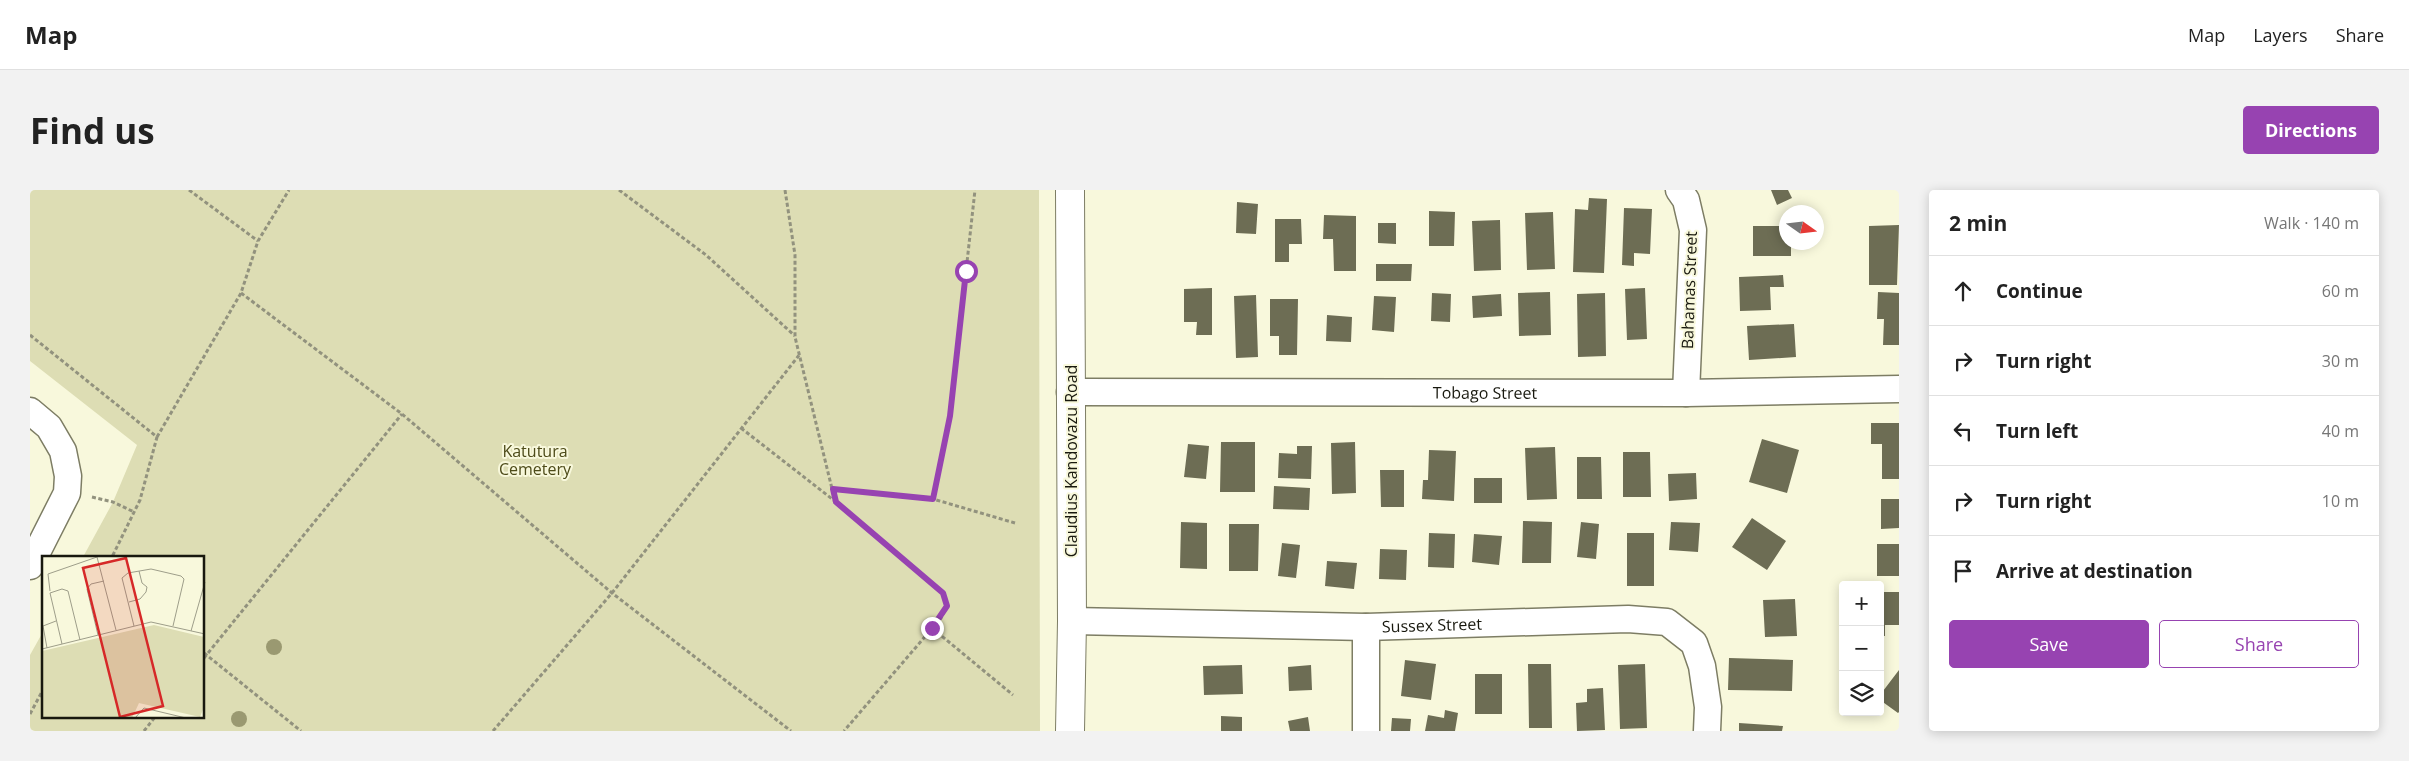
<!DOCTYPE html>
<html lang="en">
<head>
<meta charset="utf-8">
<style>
  :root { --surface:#fff; --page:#f2f2f2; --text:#222; --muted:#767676; --line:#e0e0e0; --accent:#9743b1 }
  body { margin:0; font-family:"Open Sans",sans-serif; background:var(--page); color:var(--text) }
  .controls { position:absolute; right:15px; bottom:15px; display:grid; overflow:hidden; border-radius:5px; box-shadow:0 2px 12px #0003 }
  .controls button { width:45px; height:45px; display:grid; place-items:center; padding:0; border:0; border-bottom:1px solid var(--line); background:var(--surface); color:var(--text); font:25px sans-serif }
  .compass { position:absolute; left:1749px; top:15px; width:45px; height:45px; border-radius:50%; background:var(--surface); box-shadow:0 2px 12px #0003; rotate:104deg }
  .stop { position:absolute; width:15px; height:15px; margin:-11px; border:4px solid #9743b1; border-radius:50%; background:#fff }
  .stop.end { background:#9743b1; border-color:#fff; box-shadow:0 1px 5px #0008 }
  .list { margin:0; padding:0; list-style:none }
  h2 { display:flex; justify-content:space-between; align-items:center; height:65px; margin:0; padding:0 20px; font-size:21px }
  h2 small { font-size:16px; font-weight:400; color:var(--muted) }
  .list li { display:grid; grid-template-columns:32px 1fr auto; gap:15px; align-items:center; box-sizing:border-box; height:70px; padding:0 20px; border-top:1px solid var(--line) }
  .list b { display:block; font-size:19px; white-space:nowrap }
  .list em { font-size:16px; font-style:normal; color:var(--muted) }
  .actions { display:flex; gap:10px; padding:15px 20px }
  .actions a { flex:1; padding:11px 0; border:1px solid var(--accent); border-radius:5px; text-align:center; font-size:18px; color:var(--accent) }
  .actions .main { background:var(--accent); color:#fff }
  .icon { flex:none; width:28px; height:28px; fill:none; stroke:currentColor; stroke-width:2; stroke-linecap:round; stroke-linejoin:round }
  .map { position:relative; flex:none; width:1869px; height:541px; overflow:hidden; border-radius:5px }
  header { display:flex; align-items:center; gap:30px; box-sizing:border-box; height:70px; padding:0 25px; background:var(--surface); border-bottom:1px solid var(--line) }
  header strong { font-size:24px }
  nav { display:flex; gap:28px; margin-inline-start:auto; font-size:18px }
  .intro { display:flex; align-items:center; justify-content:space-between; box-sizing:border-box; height:120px; padding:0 30px }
  h1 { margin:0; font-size:35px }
  .button { padding:12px 22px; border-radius:5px; background:var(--accent); color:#fff; font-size:18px; font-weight:700 }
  main { display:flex; gap:30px; padding:0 30px }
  aside { flex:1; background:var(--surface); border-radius:5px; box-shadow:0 2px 12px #0003 }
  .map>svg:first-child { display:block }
  .green { fill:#ddddb4 }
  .building { fill:#6d6d54 }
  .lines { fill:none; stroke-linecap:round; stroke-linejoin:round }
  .minor-casing { stroke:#7d7d64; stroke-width:29 }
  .tertiary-casing { stroke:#7d7d64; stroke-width:30 }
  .path { stroke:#92927e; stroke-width:3; stroke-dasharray:4 2.5; stroke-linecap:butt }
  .minor { stroke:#fff; stroke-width:26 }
  .tertiary { stroke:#fff; stroke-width:28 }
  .tree { fill:#9a9971 }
  .route { stroke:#9743b1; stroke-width:6 }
  .labels { text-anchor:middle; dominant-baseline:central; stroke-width:4; stroke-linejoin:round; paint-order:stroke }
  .street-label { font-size:16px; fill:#18180e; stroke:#f8f8dc }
  .park-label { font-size:16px; fill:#4d4b19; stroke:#f8f8dc }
  .inset-road { fill:none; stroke:#9e9e8a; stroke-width:1 }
  .view { fill:#d62828; fill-opacity:0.15; stroke:#d62828; stroke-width:2.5 }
  .inset-edge { fill:none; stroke:#18180e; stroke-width:2.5 }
</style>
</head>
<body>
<header>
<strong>Map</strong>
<nav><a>Map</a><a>Layers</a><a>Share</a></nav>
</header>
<div class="intro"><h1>Find us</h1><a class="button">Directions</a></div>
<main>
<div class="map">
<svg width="1869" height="541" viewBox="0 0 1869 541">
  <rect width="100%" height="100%" fill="#f8f8dc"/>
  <path class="green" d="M 0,0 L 1009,0 L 1010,541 L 0,541 L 0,465 L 14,440 L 14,527 L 174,527 L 174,367 L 53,367 L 83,312 L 107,255 L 0,171 Z"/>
  <path class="building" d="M 1741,0 L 1758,0 L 1762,8 L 1747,15 Z
    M 1559,8 L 1577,9 L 1574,83 L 1543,82 L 1545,19 L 1558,20 Z
    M 1207,12 L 1228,14 L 1226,44 L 1206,43 Z
    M 1594,18 L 1622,19 L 1620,64 L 1604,63 L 1604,76 L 1592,75 Z
    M 1399,21 L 1425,22 L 1424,56 L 1399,56 Z
    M 1523,22 L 1525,79 L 1497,80 L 1495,23 Z
    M 1294,25 L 1326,26 L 1326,81 L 1304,81 L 1303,49 L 1293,49 Z
    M 1245,29 L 1271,29 L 1272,54 L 1259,54 L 1259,72 L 1245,72 Z
    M 1470,30 L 1471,80 L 1444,81 L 1442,31 Z
    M 1348,33 L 1366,33 L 1366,54 L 1348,53 Z
    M 1869,35 L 1867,95 L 1839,95 L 1839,36 Z
    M 1723,36 L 1756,36 L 1756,52 L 1761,52 L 1761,66 L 1723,66 Z
    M 1346,74 L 1382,74 L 1381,91 L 1346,91 Z
    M 1753,85 L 1754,97 L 1740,97 L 1741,120 L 1710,121 L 1709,87 Z
    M 1182,98 L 1182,145 L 1166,145 L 1167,132 L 1154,132 L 1154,99 Z
    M 1615,98 L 1617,149 L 1597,150 L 1595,99 Z
    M 1520,102 L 1521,145 L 1489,146 L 1488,103 Z
    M 1848,102 L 1869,103 L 1869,155 L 1853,155 L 1854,129 L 1847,129 Z
    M 1402,103 L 1421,104 L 1420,132 L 1401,131 Z
    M 1575,103 L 1576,166 L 1548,167 L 1547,104 Z
    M 1471,104 L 1472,126 L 1443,128 L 1442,106 Z
    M 1226,105 L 1228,167 L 1206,168 L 1204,106 Z
    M 1344,106 L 1366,107 L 1364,142 L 1342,140 Z
    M 1240,109 L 1268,109 L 1267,165 L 1249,165 L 1249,146 L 1240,146 Z
    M 1297,125 L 1322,127 L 1321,152 L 1296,151 Z
    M 1764,134 L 1766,167 L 1719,170 L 1717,136 Z
    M 1841,233 L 1869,233 L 1869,289 L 1852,289 L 1852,254 L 1841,254 Z
    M 1732,249 L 1769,260 L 1757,303 L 1719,292 Z
    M 1191,252 L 1225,252 L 1225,302 L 1190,302 Z
    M 1325,252 L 1326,303 L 1302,304 L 1301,253 Z
    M 1158,254 L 1179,256 L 1176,289 L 1154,287 Z
    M 1267,256 L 1282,256 L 1281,289 L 1248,288 L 1249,263 L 1267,264 Z
    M 1525,257 L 1527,309 L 1497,310 L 1495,258 Z
    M 1399,260 L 1426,261 L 1424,311 L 1392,309 L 1393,290 L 1398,290 Z
    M 1593,262 L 1620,262 L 1621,307 L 1593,307 Z
    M 1547,267 L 1571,267 L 1572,309 L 1547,309 Z
    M 1350,280 L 1374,280 L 1374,317 L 1351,317 Z
    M 1666,283 L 1667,309 L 1639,311 L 1638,284 Z
    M 1444,288 L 1472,288 L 1472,313 L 1444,313 Z
    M 1244,296 L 1280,298 L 1279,320 L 1243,319 Z
    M 1851,309 L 1869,309 L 1869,338 L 1851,339 Z
    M 1722,328 L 1756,351 L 1737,380 L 1702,357 Z
    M 1493,331 L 1522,332 L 1521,373 L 1492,373 Z
    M 1151,332 L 1177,333 L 1177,379 L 1150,378 Z
    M 1551,332 L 1569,334 L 1566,369 L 1547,367 Z
    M 1641,332 L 1670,333 L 1668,362 L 1639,360 Z
    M 1199,334 L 1229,334 L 1228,381 L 1199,381 Z
    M 1399,343 L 1425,344 L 1424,378 L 1398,377 Z
    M 1597,343 L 1624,343 L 1624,396 L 1597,396 Z
    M 1444,344 L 1472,346 L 1469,375 L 1442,372 Z
    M 1252,353 L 1270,355 L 1266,388 L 1248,386 Z
    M 1847,354 L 1869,354 L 1869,386 L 1847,386 Z
    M 1350,359 L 1377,360 L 1376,390 L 1349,389 Z
    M 1297,371 L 1327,373 L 1324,399 L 1295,396 Z
    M 1850,402 L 1869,402 L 1869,435 L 1855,435 L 1855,446 L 1850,446 Z
    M 1765,409 L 1767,446 L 1735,447 L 1733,410 Z
    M 1699,468 L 1763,470 L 1762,501 L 1698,500 Z
    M 1375,470 L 1406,474 L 1401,510 L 1371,506 Z
    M 1498,474 L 1521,474 L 1522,538 L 1499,538 Z
    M 1615,474 L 1617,538 L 1590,539 L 1588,475 Z
    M 1212,475 L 1213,504 L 1174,505 L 1173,476 Z
    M 1281,475 L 1282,500 L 1259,501 L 1258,477 Z
    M 1869,480 L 1869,522 L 1868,523 L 1850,510 L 1850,505 Z
    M 1445,484 L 1472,484 L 1472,524 L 1445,524 Z
    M 1573,498 L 1575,540 L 1547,541 L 1546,513 L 1557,512 L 1557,499 Z
    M 1415,520 L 1428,523 L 1425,541 L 1395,541 L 1398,525 L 1414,528 Z
    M 1191,526 L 1212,527 L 1212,541 L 1191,541 Z
    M 1278,527 L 1280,541 L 1260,541 L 1258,531 Z
    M 1362,528 L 1381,529 L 1380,541 L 1361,541 Z
    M 1709,533 L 1753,536 L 1752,541 L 1709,541 Z"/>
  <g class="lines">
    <g class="minor-casing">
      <g id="minor">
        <path d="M 1649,0 L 1656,10 L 1663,40 L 1656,203"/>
        <path id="s1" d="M 1040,202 L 1656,203 L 1869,199"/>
        <path d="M 0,221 L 19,237 L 33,261 L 38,286 L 37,303 L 0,376"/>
        <path id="s2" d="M 1042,431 L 1336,437 L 1598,429 L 1637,432 L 1664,453 L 1672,476 L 1678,517 L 1677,541"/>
        <path d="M 1336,541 L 1336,437"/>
      </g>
    </g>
    <g class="tertiary-casing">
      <path id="tertiary" d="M 1040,541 L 1042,431 L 1040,0"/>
    </g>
    <path class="path" d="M 159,0 L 228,51
      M 589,0 L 676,65 L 765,146
      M 755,0 L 765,65 L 765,147 L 805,311
      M 211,103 L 372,224 L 582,403 L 761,541
      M 0,145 L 127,247 L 110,310 L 82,367
      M 711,238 L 806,312 L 913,403 L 917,416 L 911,428 L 814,541
      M 127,247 L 211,103 L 228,51 L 259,0
      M 803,299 L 903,309 L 985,333
      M 62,307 L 83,312 L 104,322
      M 903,309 L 920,226 L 945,0
      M 902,438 L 983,505
      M 174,463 L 271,541
      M 174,468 L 372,224
      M 0,524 L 14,498
      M 114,541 L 125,527
      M 463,541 L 582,403 L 770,164"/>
    <use href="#minor" class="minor"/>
    <use href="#tertiary" class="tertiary"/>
  </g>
  <g class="tree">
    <circle cx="244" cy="457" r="8"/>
    <circle cx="209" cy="529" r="8"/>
  </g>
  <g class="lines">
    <path class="route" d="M 902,438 L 917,416 L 913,403 L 806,312 L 803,299 L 903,309 L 920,226 L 936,81"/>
  </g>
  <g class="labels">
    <g class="street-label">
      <text transform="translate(1659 100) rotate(-88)">Bahamas Street</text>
      <text stroke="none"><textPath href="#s1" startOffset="415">Tobago Street</textPath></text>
      <text transform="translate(1041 271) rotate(-90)">Claudius Kandovazu Road</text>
      <text stroke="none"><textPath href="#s2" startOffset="360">Sussex Street</textPath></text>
    </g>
    <g class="park-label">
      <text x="505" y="261">Katutura<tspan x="505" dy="18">Cemetery</tspan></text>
    </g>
  </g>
  <g transform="translate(12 366)">
    <rect width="162" height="162" fill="#f8f8dc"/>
    <path d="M 112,69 L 162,81 L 162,151 L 158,161 L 97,147 L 90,162 L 0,162 L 0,95 Z" fill="#ddddb4"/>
    <path class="inset-road" d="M 55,1 L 74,74M 8,35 L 6,18 L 55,1M 87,46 L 98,43 L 104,36 L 105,31 L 100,27 L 97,15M 92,70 L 80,22 L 86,17 L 109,13 L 139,20 L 142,23 L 131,70M 149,75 L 163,26M 56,79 L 45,33 L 49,28 L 62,25M 20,88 L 8,37 L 20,33 L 26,35 L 38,84M 5,92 L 1,70 L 14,65M 0,93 L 109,66 L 163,78M 93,162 L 102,152 L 144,162"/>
    <path class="view" d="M 84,2 L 121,150 L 78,161 L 41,12 Z"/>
    <rect width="162" height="162" class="inset-edge"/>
  </g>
</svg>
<div class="controls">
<button>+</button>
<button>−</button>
<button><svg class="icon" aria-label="layers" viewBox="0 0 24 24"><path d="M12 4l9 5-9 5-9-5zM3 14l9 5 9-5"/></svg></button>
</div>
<svg class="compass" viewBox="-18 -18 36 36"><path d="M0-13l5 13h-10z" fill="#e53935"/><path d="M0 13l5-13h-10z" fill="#767676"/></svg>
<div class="stop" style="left:936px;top:81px"></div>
<div class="stop end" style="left:902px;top:438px"></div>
</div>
<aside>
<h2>2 min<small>Walk · 140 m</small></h2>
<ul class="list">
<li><svg class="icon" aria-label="ahead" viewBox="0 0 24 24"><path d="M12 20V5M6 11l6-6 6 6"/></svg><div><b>Continue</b></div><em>60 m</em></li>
<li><svg class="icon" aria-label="right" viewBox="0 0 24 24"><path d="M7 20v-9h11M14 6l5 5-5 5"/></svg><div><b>Turn right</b></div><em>30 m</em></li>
<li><svg class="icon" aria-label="left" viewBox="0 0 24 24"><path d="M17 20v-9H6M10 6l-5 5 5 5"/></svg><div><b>Turn left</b></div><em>40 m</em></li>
<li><svg class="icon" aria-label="right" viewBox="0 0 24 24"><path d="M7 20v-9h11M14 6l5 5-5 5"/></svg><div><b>Turn right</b></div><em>10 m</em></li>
<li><svg class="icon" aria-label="arrive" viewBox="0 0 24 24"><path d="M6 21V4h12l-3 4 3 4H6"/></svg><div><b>Arrive at destination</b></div></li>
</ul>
<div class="actions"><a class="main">Save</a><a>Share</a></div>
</aside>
</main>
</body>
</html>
